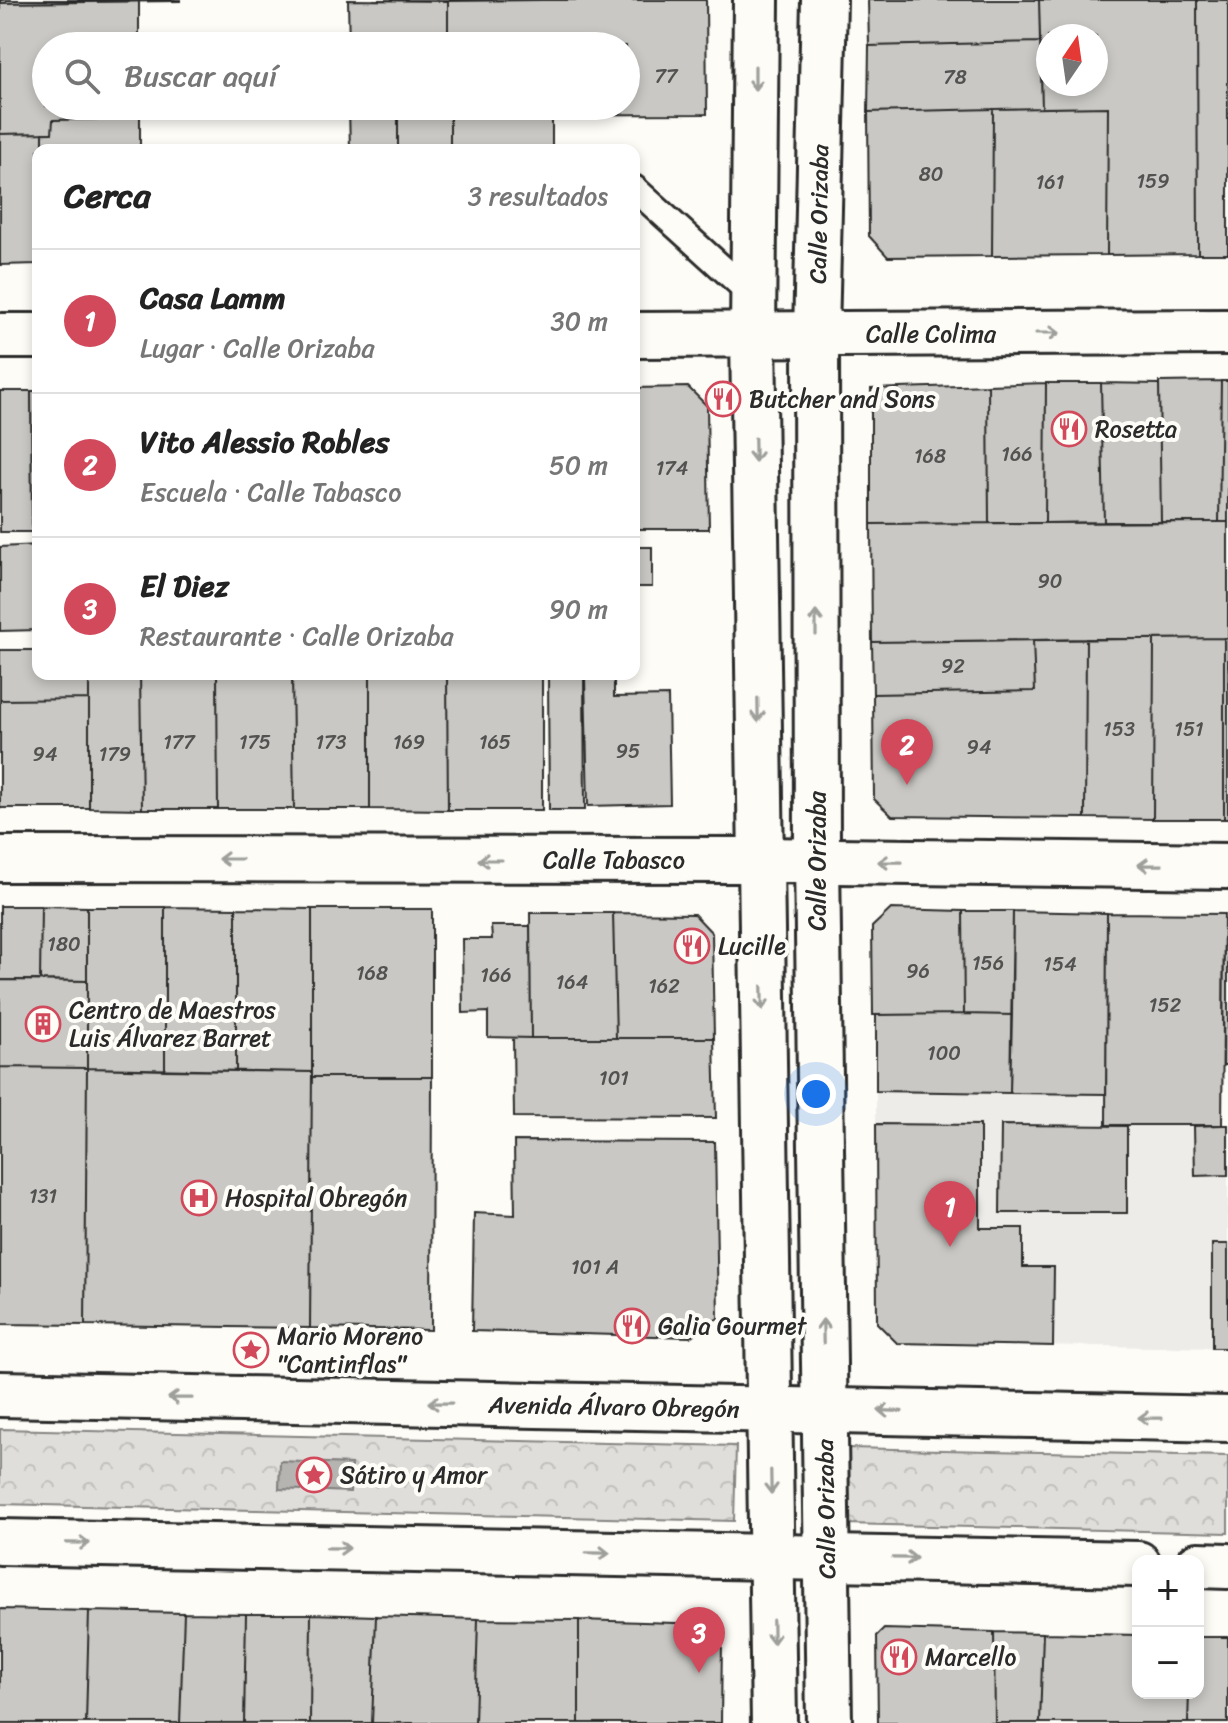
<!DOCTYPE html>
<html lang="es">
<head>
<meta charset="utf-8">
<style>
  :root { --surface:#fff; --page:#f2f2f2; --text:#222; --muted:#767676; --line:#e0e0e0; --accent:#d1495b }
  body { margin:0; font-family:Sriracha,sans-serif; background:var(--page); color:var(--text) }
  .controls { position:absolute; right:24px; bottom:24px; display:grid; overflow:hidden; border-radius:16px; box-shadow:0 4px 12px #0003 }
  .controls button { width:72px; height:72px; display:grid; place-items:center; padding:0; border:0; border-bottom:2px solid var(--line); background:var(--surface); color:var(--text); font:40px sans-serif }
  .compass { position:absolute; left:1036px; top:24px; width:72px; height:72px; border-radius:50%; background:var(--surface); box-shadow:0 4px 12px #0003; rotate:13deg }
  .you { position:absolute; left:816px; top:1094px; width:28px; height:28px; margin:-20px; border:6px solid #fff; border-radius:50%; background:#1a73e8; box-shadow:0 0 0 12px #1a73e833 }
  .badge { display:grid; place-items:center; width:52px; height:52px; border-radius:50%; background:var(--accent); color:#fff; font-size:26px; font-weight:700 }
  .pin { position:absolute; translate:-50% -66px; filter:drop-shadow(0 2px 4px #0008) }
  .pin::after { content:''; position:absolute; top:42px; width:28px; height:24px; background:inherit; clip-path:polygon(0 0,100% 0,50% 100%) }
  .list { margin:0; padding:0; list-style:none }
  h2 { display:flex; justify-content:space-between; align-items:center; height:104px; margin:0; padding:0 32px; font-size:34px }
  h2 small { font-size:26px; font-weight:400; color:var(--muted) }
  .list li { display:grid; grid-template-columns:52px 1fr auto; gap:24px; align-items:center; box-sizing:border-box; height:144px; padding:0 32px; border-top:2px solid var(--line) }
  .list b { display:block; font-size:30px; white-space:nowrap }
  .list p { margin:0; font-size:26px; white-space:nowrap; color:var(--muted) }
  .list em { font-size:26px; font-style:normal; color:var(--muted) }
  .icon { flex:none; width:44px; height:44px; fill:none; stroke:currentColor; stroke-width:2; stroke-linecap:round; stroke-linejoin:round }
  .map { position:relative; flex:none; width:1228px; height:1723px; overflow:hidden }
  .search { position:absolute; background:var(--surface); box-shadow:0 4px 12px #0003; left:32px; top:32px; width:608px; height:88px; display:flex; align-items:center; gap:20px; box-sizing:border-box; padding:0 28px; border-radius:44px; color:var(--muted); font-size:30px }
  .panel { position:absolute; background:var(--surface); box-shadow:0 4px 12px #0003; left:32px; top:144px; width:608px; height:536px; border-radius:16px }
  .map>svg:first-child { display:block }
  .built { fill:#edece8 }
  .forest { fill:url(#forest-crowns); stroke:#858482; stroke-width:2 }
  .water { fill:#b5b4b1; stroke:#7e7d7b; stroke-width:2 }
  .building { fill:#c9c8c4; stroke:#2b2b2b; stroke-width:2; fill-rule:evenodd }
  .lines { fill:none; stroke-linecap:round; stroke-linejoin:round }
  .service-casing { stroke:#2b2b2b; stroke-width:30 }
  .minor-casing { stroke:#2b2b2b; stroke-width:50 }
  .tertiary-casing { stroke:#2b2b2b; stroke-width:50 }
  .secondary-casing { stroke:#2b2b2b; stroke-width:50 }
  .service { stroke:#fdfcf7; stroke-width:24 }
  .minor { stroke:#fdfcf7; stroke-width:44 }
  .tertiary { stroke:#fdfcf7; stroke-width:44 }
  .secondary { stroke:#fdfcf7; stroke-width:44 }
  .oneway { stroke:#9e9e9b }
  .labels { text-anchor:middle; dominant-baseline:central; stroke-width:8; stroke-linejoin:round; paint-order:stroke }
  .number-label { font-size:20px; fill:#525251 }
  .street-label { font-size:24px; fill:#2b2b2b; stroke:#fdfcf7 }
  .poi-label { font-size:24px; fill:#2b2b2b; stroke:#fdfcf7; text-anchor:start }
</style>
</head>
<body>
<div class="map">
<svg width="1228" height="1723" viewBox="0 0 1228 1723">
  <defs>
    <pattern id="forest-crowns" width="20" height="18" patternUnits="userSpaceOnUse" patternTransform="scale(2)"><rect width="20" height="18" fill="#dfdeda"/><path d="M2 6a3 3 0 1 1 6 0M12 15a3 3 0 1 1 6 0" fill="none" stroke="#c0bfbb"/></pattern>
  </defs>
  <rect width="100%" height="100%" fill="#fdfcf7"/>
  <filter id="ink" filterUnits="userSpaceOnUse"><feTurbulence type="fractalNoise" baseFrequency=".0125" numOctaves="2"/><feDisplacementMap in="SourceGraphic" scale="16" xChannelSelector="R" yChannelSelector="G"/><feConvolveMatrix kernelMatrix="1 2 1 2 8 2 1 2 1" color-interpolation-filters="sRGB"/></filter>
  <g filter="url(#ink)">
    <path class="built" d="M 876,1091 L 1106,1094 L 1106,1125 L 1228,1125 L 1228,1348 L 897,1343 L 877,1323 Z"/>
    <path class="forest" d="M 0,1429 L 736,1446 L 734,1521 L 0,1504 Z
      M 847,1448 L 1228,1456 L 1228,1533 L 845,1524 Z"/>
    <path class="water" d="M 280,1461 L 351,1464 L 350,1492 L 279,1489 Z"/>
    <path class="building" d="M 0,0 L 180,0 L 180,1 L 0,3 Z
      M 348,0 L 448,1 L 448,46 L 349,46 Z
      M 373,0 L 542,0 L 448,1 Z
      M 542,0 L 706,0 L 707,114 L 450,115 L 450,106 L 626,106 L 626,46 L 448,46 L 448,1 Z
      M 868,0 L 1039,0 L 1040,42 L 869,46 Z
      M 1039,0 L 1197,0 L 1198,254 L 1107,255 L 1108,107 L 1042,108 ZM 1048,36 L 1096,36 L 1096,84 L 1048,84 Z
      M 1197,0 L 1228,0 L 1228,254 L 1198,254 Z
      M 139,1 L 139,46 L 46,46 L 46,106 L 140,106 L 140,113 L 112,113 L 111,119 L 53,120 L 52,133 L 0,134 L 0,3 Z
      M 1040,42 L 1042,108 L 868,112 L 869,46 Z
      M 349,106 L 450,106 L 450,109 L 398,111 L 398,150 L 350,150 Z
      M 1108,107 L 1107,255 L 992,256 L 993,109 Z
      M 450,109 L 450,150 L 398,150 L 398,111 Z
      M 993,109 L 992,256 L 888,257 L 869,236 L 868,112 Z
      M 112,113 L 140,113 L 140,150 L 43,150 L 43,133 L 52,133 L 53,120 L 111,119 Z
      M 450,115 L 552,115 L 552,150 L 450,150 Z
      M 43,133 L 43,150 L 38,150 L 38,264 L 0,265 L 0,134 Z
      M 1221,381 L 1228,381 L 1228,522 L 1219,522 Z
      M 1221,381 L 1219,522 L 1161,522 L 1159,382 Z
      M 1046,383 L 1045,523 L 989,523 L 988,385 Z
      M 1046,383 L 1101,383 L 1104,522 L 1045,523 Z
      M 1101,383 L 1159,384 L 1161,522 L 1104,522 Z
      M 988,385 L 989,523 L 871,524 L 871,389 Z
      M 688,387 L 707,406 L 709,529 L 636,529 L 634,388 Z
      M 634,388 L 636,529 L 634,529 Z
      M 0,391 L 31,391 L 32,532 L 0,532 Z
      M 31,391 L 38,391 L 38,532 L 32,532 Z
      M 1219,522 L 1228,522 L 1228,638 L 872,642 L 871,524 Z
      M 38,545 L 38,630 L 0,631 L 0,547 Z
      M 634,547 L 652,547 L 652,587 L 634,587 Z
      M 1224,638 L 1224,819 L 1153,819 L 1154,639 Z
      M 1224,638 L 1228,638 L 1228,819 L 1224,819 Z
      M 1086,639 L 1085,818 L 892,816 L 874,799 L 873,694 L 1035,691 L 1033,640 Z
      M 1086,639 L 1154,639 L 1153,819 L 1085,818 Z
      M 1033,640 L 1035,691 L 873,694 L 872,642 Z
      M 0,650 L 38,650 L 38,674 L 89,674 L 89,699 L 0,700 Z
      M 89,674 L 140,674 L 142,809 L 89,808 Z
      M 140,674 L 217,674 L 218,809 L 142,809 Z
      M 217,674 L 292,674 L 294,809 L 218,809 Z
      M 292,674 L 370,674 L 370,809 L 294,809 Z
      M 370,674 L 447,674 L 448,810 L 370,809 Z
      M 447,674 L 542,674 L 542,810 L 448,810 Z
      M 548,674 L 584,674 L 585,810 L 549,810 Z
      M 585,677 L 614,677 L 614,697 L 668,696 L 670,804 L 588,806 Z
      M 89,699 L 89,808 L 0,808 L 0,700 Z
      M 0,906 L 41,906 L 40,980 L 0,980 Z
      M 41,906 L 87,907 L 87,981 L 40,980 Z
      M 87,907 L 165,907 L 165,1070 L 87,1068 Z
      M 165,907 L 236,908 L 236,1071 L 165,1070 Z
      M 236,908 L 312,909 L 312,1077 L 312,1072 L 236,1071 Z
      M 312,909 L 432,909 L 432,1077 L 312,1077 Z
      M 891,909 L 963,911 L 964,1014 L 873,1015 L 872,927 Z
      M 963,911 L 1013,911 L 1012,1015 L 964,1014 Z
      M 1013,911 L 1107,913 L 1106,1094 L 1010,1093 Z
      M 530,913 L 613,913 L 616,1038 L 531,1038 Z
      M 613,913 L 694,914 L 712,933 L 714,1038 L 616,1038 Z
      M 1107,913 L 1224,914 L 1222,1125 L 1106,1125 Z
      M 491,926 L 530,926 L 531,1038 L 488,1037 L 488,1012 L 463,1013 L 462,939 L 492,939 Z
      M 1224,945 L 1228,945 L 1228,1065 L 1223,1065 Z
      M 0,980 L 87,981 L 87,1068 L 0,1067 Z
      M 964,1014 L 1012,1015 L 1010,1093 L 876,1091 L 876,1015 Z
      M 513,1038 L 714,1038 L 716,1118 L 514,1117 Z
      M 0,1067 L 87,1068 L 85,1325 L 0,1324 Z
      M 87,1068 L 312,1072 L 310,1328 L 85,1325 Z
      M 312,1072 L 312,1077 L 432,1077 L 431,1330 L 310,1328 Z
      M 876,1124 L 980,1125 L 980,1228 L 1023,1228 L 1023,1267 L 1054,1267 L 1053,1346 L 897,1343 L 877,1323 Z
      M 1001,1125 L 1127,1126 L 1127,1213 L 1000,1213 Z
      M 1222,1125 L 1228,1125 L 1228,1175 L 1195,1176 L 1194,1126 Z
      M 514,1141 L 715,1142 L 718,1318 L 690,1337 L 472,1331 L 474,1213 L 515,1215 Z
      M 1212,1244 L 1228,1244 L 1228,1348 L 1212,1348 Z
      M 0,1609 L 89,1611 L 86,1723 L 0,1723 Z
      M 89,1611 L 184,1613 L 180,1723 L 86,1723 Z
      M 184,1613 L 246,1614 L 244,1723 L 180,1723 Z
      M 246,1614 L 311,1614 L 310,1723 L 244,1723 Z
      M 311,1614 L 376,1616 L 372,1723 L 310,1723 Z
      M 376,1616 L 478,1619 L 475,1723 L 372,1723 Z
      M 478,1619 L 579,1620 L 579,1723 L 475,1723 Z
      M 579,1620 L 707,1624 L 722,1637 L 721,1723 L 579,1723 Z
      M 884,1629 L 994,1632 L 995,1723 L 878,1723 L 877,1636 Z
      M 994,1632 L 1043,1633 L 1040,1723 L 995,1723 Z
      M 1043,1633 L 1138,1635 L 1138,1693 L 1189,1693 L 1188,1723 L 1040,1723 Z
      M 1198,1637 L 1228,1637 L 1228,1723 L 1188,1723 L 1189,1693 L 1198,1693 Z"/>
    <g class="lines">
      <g class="service-casing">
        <path id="service" d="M 634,188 L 753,296"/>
      </g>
      <g class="minor-casing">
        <path id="minor" d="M 634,335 L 1228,332
          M 0,336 L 38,336
          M 0,859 L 760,860 L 1228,866"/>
      </g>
      <g class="tertiary-casing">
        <path id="tertiary" d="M 756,0 L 753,335 L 774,1723
          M 824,0 L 816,334 L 817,861 L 829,1723"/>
      </g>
      <g class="secondary-casing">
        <path id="secondary" d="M 0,1394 L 1228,1419
          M 0,1542 L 1138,1564
          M 1198,1565 L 1228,1566"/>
      </g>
      <use href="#service" class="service"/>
      <use href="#minor" class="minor"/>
      <use href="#tertiary" class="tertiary"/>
      <use href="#secondary" class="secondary"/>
    </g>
    <defs><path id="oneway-shaft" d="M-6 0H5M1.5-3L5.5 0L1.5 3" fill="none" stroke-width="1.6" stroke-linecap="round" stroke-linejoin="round" transform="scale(2)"/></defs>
    <g class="oneway">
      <use href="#oneway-shaft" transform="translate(755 78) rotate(90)"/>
      <use href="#oneway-shaft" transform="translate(1048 333)"/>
      <use href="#oneway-shaft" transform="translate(755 450) rotate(89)"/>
      <use href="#oneway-shaft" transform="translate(816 623) rotate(-90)"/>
      <use href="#oneway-shaft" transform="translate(758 710) rotate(89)"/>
      <use href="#oneway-shaft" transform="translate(230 859) rotate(-180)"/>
      <use href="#oneway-shaft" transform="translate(490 860) rotate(-180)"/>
      <use href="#oneway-shaft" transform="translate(890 862) rotate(-179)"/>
      <use href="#oneway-shaft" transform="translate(1150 865) rotate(-179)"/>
      <use href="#oneway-shaft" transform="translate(762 998) rotate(89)"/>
      <use href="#oneway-shaft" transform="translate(823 1331) rotate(-91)"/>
      <use href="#oneway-shaft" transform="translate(180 1398) rotate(-179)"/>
      <use href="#oneway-shaft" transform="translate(440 1403) rotate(-179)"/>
      <use href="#oneway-shaft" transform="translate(890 1411) rotate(-178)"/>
      <use href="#oneway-shaft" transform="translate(1150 1418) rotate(-179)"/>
      <use href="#oneway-shaft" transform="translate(771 1482) rotate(89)"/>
      <use href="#oneway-shaft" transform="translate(78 1543) rotate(1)"/>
      <use href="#oneway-shaft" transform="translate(338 1548) rotate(1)"/>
      <use href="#oneway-shaft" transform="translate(598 1553) rotate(1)"/>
      <use href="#oneway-shaft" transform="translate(905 1558) rotate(1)"/>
      <use href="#oneway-shaft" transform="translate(773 1632) rotate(89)"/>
    </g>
  </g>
  <defs>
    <g id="restaurant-ring" transform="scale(1.8)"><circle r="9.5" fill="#fdfcf7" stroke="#d1495b" stroke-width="1.5"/><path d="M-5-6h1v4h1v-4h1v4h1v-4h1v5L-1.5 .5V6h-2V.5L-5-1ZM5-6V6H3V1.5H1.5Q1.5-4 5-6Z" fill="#d1495b"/></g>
    <g id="building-ring" transform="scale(1.8)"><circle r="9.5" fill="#fdfcf7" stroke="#d1495b" stroke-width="1.5"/><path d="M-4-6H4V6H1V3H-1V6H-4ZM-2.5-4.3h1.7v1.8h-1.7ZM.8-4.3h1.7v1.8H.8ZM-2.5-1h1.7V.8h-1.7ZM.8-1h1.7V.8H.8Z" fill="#d1495b"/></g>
    <g id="hospital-ring" transform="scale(1.8)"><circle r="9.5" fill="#fdfcf7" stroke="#d1495b" stroke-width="1.5"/><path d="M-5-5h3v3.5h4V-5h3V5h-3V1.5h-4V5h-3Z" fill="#d1495b"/></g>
    <g id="sight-ring" transform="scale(1.8)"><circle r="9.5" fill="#fdfcf7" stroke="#d1495b" stroke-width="1.5"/><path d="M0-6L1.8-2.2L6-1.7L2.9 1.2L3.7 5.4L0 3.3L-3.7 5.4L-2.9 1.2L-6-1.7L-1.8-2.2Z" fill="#d1495b"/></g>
  </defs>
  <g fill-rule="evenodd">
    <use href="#restaurant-ring" x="723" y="399"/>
    <use href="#restaurant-ring" x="1069" y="429"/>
    <use href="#restaurant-ring" x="692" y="946"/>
    <use href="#building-ring" x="43" y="1024"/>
    <use href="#hospital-ring" x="199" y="1198"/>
    <use href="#restaurant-ring" x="632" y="1326"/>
    <use href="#sight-ring" x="251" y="1350"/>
    <use href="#sight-ring" x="314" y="1475"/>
    <use href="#restaurant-ring" x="899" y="1657"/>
  </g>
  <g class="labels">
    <g class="number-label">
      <text x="666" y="76">77</text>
      <text x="955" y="77">78</text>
      <text x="931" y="174">80</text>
      <text x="1153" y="181">159</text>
      <text x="1050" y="182">161</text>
      <text x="1017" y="454">166</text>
      <text x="930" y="456">168</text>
      <text x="672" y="468">174</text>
      <text x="1050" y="581">90</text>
      <text x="953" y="666">92</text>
      <text x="1119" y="729">153</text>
      <text x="1189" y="729">151</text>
      <text x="179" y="742">177</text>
      <text x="255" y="742">175</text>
      <text x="331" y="742">173</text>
      <text x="409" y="742">169</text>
      <text x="495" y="742">165</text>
      <text x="979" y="747">94</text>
      <text x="628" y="751">95</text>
      <text x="45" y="754">94</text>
      <text x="115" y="754">179</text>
      <text x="64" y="944">180</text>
      <text x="988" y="963">156</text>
      <text x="1060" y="964">154</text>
      <text x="918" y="971">96</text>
      <text x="372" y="973">168</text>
      <text x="496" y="975">166</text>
      <text x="572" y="982">164</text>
      <text x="664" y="986">162</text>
      <text x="1165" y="1005">152</text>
      <text x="944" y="1053">100</text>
      <text x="614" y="1078">101</text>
      <text x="43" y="1196">131</text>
      <text x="595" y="1267">101 A</text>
    </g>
    <g class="street-label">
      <text transform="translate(819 214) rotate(-89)">Calle Orizaba</text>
      <text x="931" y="334">Calle Colima</text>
      <text x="614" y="860">Calle Tabasco</text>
      <text transform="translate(817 861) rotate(-90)">Calle Orizaba</text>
      <text transform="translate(614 1407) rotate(1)">Avenida Álvaro Obregón</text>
      <text transform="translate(826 1509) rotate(-91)">Calle Orizaba</text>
    </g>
    <g class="poi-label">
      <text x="749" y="399">Butcher and Sons</text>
      <text x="1095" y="429">Rosetta</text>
      <text x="718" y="946">Lucille</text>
      <text x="69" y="1010">Centro de Maestros<tspan x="69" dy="28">Luis Álvarez Barret</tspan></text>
      <text x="225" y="1198">Hospital Obregón</text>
      <text x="658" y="1326">Galia Gourmet</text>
      <text x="277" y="1336">Mario Moreno<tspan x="277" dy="28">"Cantinflas"</tspan></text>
      <text x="340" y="1475">Sátiro y Amor</text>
      <text x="925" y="1657">Marcello</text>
    </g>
  </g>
</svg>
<div class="controls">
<button>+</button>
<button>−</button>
</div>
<svg class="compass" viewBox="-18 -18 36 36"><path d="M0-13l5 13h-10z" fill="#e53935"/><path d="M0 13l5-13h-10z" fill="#767676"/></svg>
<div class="you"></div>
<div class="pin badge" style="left:950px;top:1247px">1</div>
<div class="pin badge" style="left:907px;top:785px">2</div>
<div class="pin badge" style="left:699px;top:1673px">3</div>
<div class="search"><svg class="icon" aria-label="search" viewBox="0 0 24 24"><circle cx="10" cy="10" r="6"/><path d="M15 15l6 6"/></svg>Buscar aquí</div>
<section class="panel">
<h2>Cerca<small>3 resultados</small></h2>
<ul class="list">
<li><span class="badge">1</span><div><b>Casa Lamm</b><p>Lugar · Calle Orizaba</p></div><em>30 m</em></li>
<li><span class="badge">2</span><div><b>Vito Alessio Robles</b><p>Escuela · Calle Tabasco</p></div><em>50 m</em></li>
<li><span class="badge">3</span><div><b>El Diez</b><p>Restaurante · Calle Orizaba</p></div><em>90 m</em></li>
</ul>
</section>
</div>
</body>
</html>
